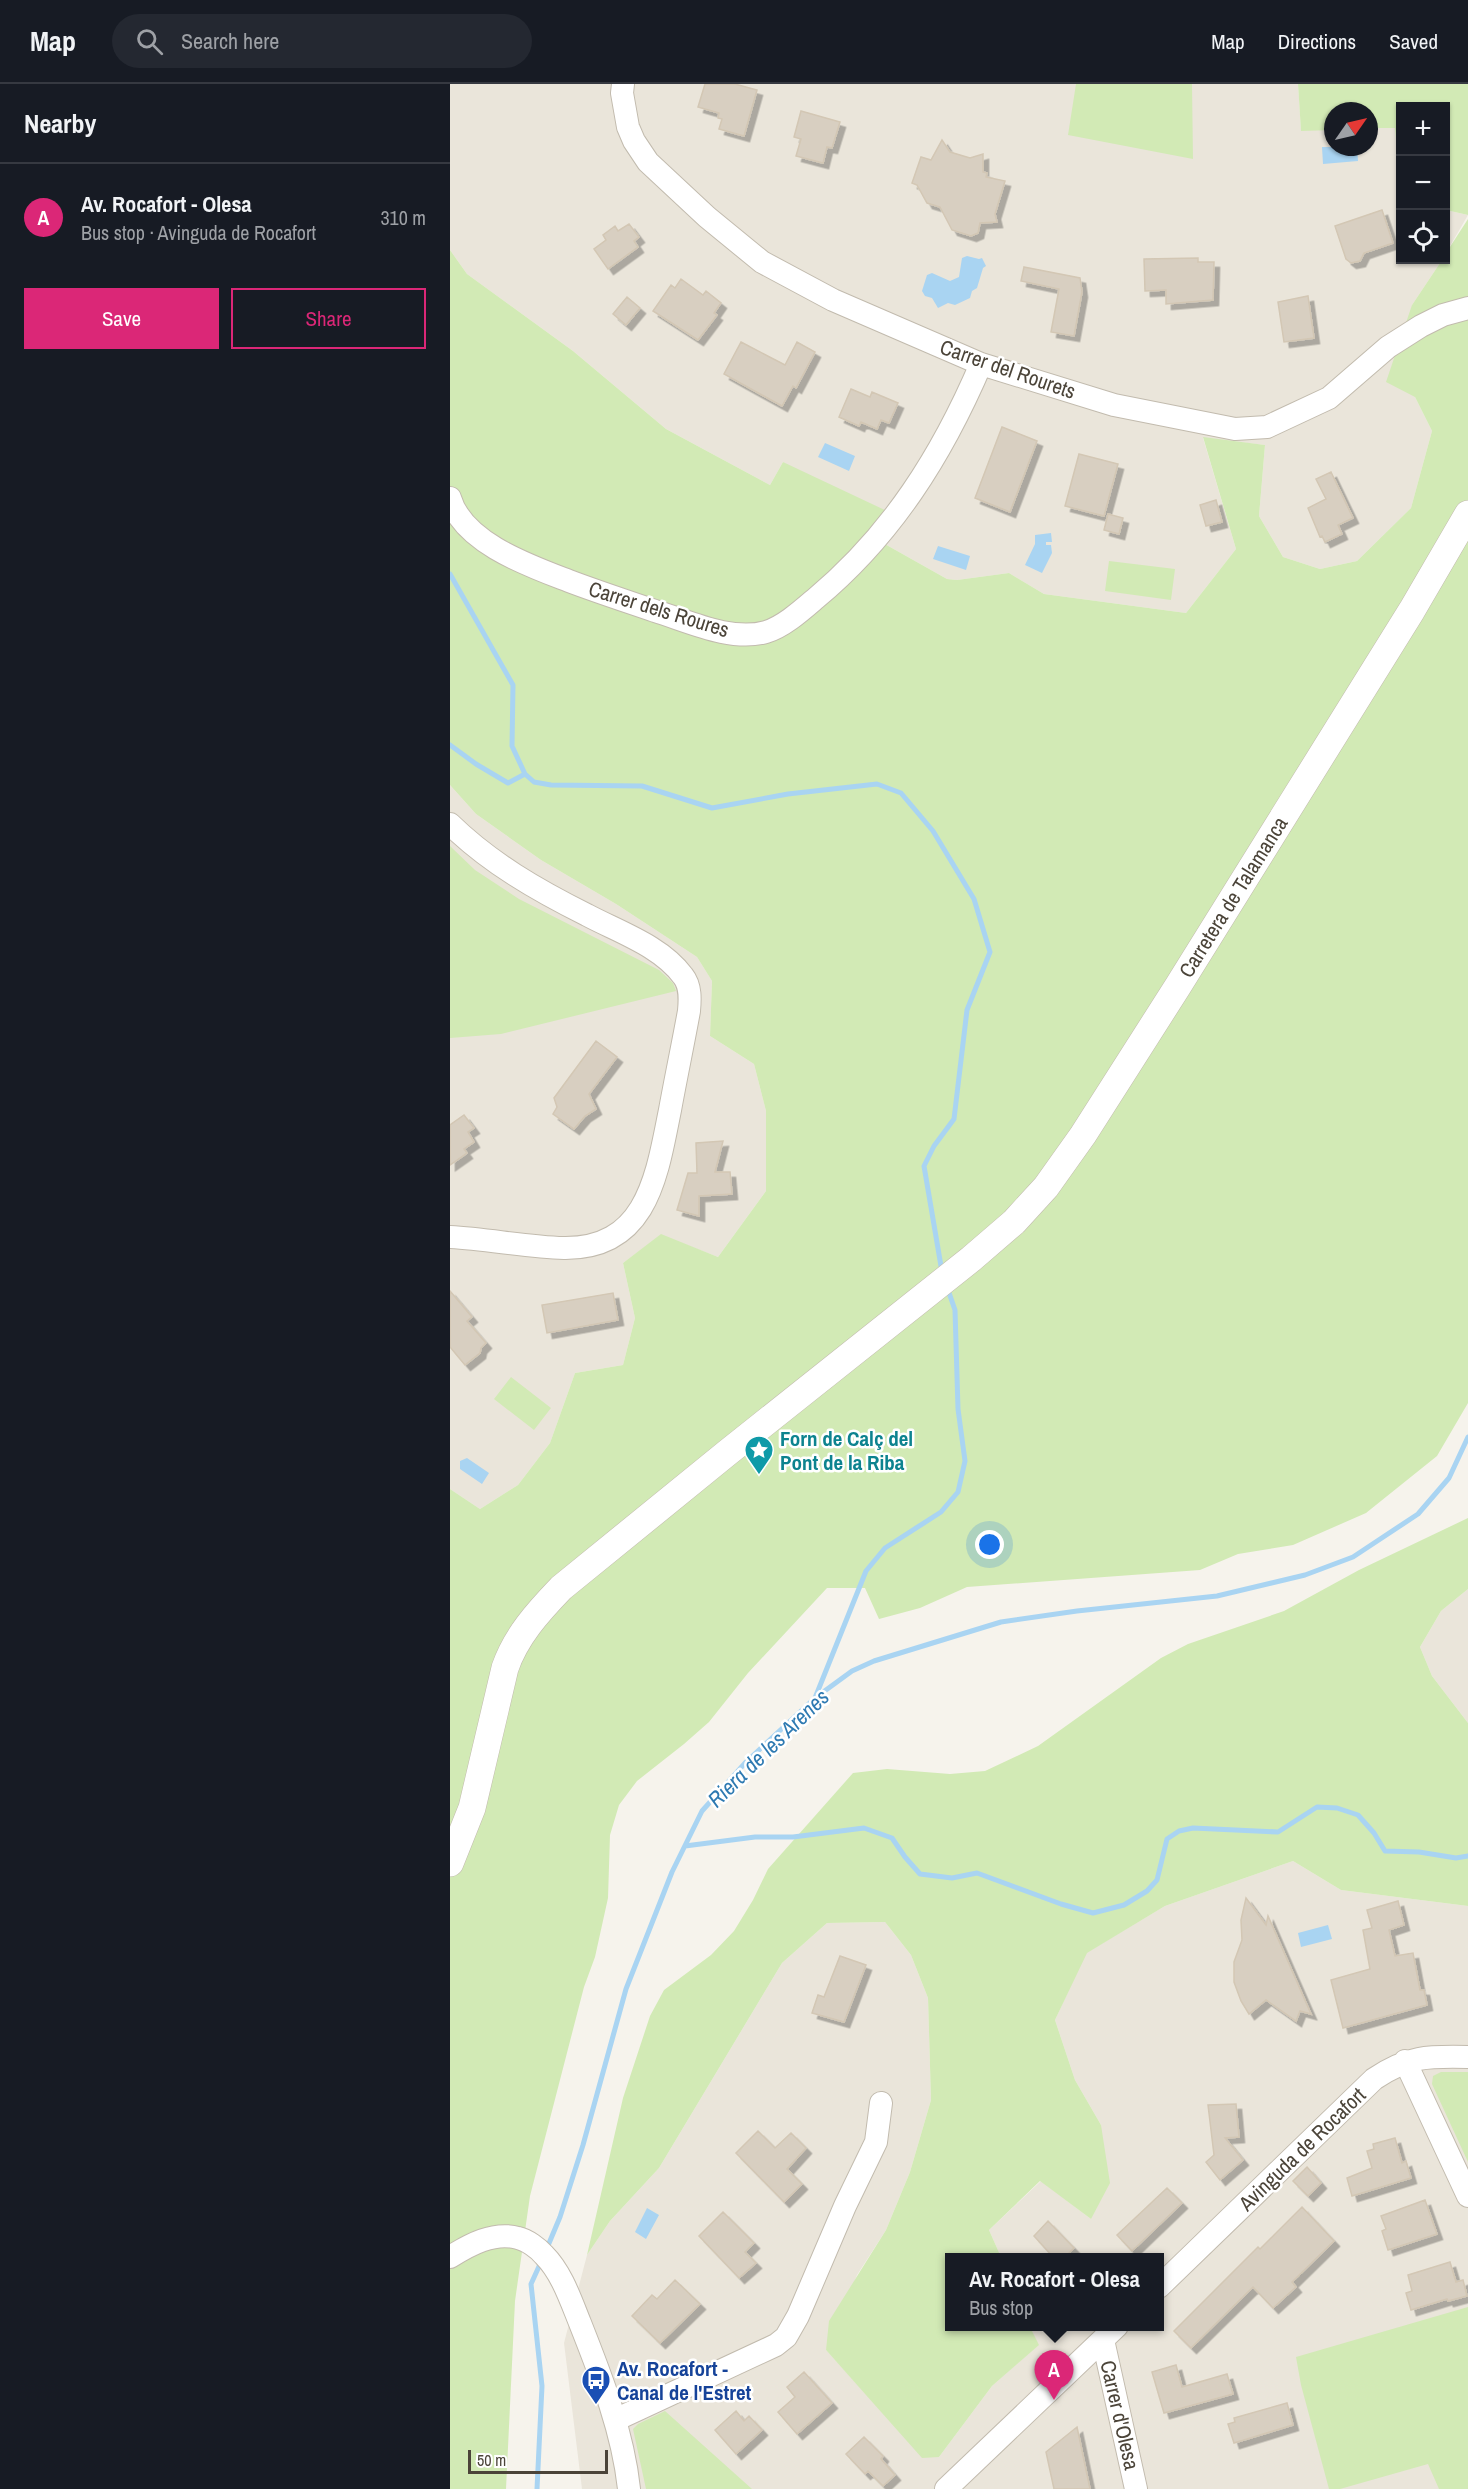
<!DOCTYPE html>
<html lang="en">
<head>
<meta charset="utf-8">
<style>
  :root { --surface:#171b24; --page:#242831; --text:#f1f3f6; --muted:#9ea1a6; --line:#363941; --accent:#db2777 }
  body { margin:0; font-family:"Archivo Narrow",sans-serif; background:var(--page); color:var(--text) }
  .controls { position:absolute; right:18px; top:18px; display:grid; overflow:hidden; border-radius:0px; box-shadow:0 2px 4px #0004 }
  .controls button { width:54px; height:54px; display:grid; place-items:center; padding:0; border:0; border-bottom:2px solid var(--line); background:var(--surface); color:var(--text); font:30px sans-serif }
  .compass { position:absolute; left:874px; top:18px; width:54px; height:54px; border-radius:50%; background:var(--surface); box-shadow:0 2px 4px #0004; rotate:56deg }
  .scale { position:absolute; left:18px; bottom:15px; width:140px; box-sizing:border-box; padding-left:6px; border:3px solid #4b4439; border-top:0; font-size:16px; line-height:21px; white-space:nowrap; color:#4b4439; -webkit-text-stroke:4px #fff; paint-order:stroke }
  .you { position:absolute; left:540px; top:1461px; width:21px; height:21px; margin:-15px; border:4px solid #fff; border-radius:50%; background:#1a73e8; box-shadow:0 0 0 9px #1a73e833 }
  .badge { display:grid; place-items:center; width:39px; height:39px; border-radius:50%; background:var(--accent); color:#fff; font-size:20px; font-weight:700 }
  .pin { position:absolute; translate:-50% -50px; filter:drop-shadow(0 2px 3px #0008) }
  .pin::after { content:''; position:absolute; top:32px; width:21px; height:18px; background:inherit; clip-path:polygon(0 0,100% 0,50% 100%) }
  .popup { position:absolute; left:495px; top:2169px; width:219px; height:78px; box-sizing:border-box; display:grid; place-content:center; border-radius:0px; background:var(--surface); filter:drop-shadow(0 2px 4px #0005); font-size:20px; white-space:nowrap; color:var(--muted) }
  .popup b { font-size:22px; color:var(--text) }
  .popup::after { content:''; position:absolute; left:50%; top:100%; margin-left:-12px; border:12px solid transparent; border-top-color:var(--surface) }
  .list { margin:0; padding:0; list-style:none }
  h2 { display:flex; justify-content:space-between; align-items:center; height:78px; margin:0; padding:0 24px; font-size:26px }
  h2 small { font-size:20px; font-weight:400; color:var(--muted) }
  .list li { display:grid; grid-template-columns:39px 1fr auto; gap:18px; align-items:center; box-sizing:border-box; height:108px; padding:0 24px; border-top:2px solid var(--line) }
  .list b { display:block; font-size:22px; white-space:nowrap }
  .list p { margin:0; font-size:20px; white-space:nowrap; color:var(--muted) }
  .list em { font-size:20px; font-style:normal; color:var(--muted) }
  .actions { display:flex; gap:12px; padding:18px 24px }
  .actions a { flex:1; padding:14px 0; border:2px solid var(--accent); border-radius:0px; text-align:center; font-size:21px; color:var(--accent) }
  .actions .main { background:var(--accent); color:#fff }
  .icon { flex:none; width:33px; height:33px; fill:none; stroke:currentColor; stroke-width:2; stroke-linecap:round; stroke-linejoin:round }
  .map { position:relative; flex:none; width:1018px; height:2405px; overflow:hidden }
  header { display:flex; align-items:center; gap:36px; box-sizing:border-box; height:84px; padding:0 30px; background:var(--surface); border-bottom:2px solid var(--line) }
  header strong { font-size:28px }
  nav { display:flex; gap:33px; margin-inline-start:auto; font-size:21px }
  .search { width:420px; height:54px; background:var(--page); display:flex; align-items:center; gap:15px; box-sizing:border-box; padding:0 21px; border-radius:33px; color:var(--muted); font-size:22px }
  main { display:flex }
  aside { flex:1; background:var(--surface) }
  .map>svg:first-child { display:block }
  .residential { fill:#eae5da }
  .green { fill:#d2eab5 }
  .water { fill:#a9d4f2 }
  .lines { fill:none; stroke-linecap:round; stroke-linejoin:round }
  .stream { stroke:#a9d4f2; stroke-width:5 }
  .building { fill:#d8cfc1; stroke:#d3c7b4; stroke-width:1.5; filter:url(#shadow) }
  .minor-casing { stroke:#c2bbae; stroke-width:24 }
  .tertiary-casing { stroke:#c2bbae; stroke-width:28 }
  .minor { stroke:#fff; stroke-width:22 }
  .tertiary { stroke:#fff; stroke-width:27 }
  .labels { text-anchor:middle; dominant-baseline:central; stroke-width:5; stroke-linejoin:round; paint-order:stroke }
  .street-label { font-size:21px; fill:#4b4439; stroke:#fff }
  .culture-label { font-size:21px; font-weight:bold; fill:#0d838f; stroke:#fff; text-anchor:start }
  .transit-label { font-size:21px; font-weight:bold; fill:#164399; stroke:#fff; text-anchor:start }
  .water-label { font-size:22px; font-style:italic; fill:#2e7ab2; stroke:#fff }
</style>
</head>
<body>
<header>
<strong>Map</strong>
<div class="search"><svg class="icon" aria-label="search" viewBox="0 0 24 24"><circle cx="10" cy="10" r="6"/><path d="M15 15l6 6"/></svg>Search here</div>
<nav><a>Map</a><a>Directions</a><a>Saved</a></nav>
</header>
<main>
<aside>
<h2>Nearby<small></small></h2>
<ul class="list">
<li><span class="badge">A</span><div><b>Av. Rocafort - Olesa</b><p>Bus stop · Avinguda de Rocafort</p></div><em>310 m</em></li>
</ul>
<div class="actions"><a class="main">Save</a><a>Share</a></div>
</aside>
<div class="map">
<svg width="1018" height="2405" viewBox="0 0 1018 2405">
  <defs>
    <filter id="shadow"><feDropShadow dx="5.5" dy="5.5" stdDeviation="0" flood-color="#0004"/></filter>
  </defs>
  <rect width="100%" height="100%" fill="#f6f3ec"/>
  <path class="residential" d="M 0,0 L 848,0 L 851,46 L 883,46 L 883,63 L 919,63 L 919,44 L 945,44 L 950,98 L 950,176 L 992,176 L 962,221 L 965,313 L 982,347 L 961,424 L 907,477 L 870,485 L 833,473 L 809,432 L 815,361 L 753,354 L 786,465 L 736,529 L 594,510 L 559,489 L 507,496 L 497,495 L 433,459 L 333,378 L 320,401 L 216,345 L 123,267 L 17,190 L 0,166 Z
    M 996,126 L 1018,131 L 996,169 Z
    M 0,701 L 26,730 L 91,776 L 166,820 L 247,873 L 262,897 L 260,952 L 304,980 L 316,1027 L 316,1107 L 268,1173 L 211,1151 L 173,1179 L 185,1234 L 173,1281 L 125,1289 L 100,1359 L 68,1401 L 30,1425 L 0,1405 Z
    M 1018,1505 L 1018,1639 L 982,1592 L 970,1563 L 991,1527 Z
    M 843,1777 L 891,1806 L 1018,1822 L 1018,2405 L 132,2405 L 114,2259 L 137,2171 L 160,2137 L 209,2084 L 332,1879 L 377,1839 L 435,1838 L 461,1871 L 478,1914 L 481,2016 L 460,2088 L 436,2146 L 407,2191 L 376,2266 L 425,2320 L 489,2373 L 542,2302 L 588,2261 L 580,2243 L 709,2242 L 709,2174 L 551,2173 L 539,2146 L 591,2097 L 641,2135 L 651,2041 L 625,1996 L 605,1936 L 636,1869 L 715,1822 Z"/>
  <path class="green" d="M 626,0 L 742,0 L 743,75 L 618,51 Z
    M 848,0 L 1018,0 L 1018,131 L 996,126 L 996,22 L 950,22 L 950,98 L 945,44 L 919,44 L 919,27 L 883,27 L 883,46 L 851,47 Z
    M 1018,135 L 1018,1319 L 987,1372 L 916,1429 L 843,1461 L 788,1470 L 750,1486 L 517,1503 L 470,1524 L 429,1535 L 415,1504 L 377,1504 L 298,1589 L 259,1638 L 234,1660 L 187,1697 L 169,1721 L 160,1751 L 158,1814 L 145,1873 L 134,1903 L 80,2112 L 65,2217 L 56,2405 L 0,2405 L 0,1405 L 30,1425 L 68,1401 L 100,1359 L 125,1289 L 173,1281 L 185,1234 L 173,1179 L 211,1150 L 268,1173 L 316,1107 L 316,1027 L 304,980 L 260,952 L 262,897 L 247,873 L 166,820 L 91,776 L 26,730 L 0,701 L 0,166 L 17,190 L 123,267 L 216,345 L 320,401 L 333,378 L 439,428 L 433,459 L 497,495 L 507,496 L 559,489 L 594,510 L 736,529 L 786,465 L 753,353 L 815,361 L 809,432 L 833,473 L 870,485 L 907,477 L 961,424 L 982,347 L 965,313 L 936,298 L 962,221 L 992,176 L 996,176 L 996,169 Z
    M 659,477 L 725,485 L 721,516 L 655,507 Z
    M 0,762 L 25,786 L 69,815 L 209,886 L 223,899 L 226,907 L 51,950 L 0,954 Z
    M 61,1293 L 101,1324 L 84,1346 L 44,1315 Z
    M 1018,1434 L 1018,1505 L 991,1527 L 970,1563 L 982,1592 L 1018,1639 L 1018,1822 L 891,1806 L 843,1777 L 715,1822 L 637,1869 L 605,1936 L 625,1996 L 651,2041 L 660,2099 L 641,2135 L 590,2097 L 539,2146 L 551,2173 L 499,2174 L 499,2242 L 580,2243 L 589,2261 L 542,2302 L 489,2373 L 472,2374 L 376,2266 L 379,2237 L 436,2146 L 460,2088 L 481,2016 L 478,1914 L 461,1871 L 435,1838 L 377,1839 L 332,1879 L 209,2084 L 160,2137 L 137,2171 L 173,2014 L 200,1932 L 214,1906 L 261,1871 L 284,1847 L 303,1816 L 318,1785 L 403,1689 L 437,1685 L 500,1690 L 535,1687 L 588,1662 L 711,1574 L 738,1560 L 834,1527 L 909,1486 Z
    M 991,1988 L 1018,1988 L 1018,2078 L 982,2000 L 983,1992 Z
    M 1018,2223 L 1018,2405 L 989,2405 L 978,2380 L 890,2405 L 879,2405 L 851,2301 L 846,2273 Z
    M 215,2327 L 302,2405 L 196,2405 L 183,2345 L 188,2340 Z"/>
  <path class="water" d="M 872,63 L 907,63 L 908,77 L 873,80 Z
    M 517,172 L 529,175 L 532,174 L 536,182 L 533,184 L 527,204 L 522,207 L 520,214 L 505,221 L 498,219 L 488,224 L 482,214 L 475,212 L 472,207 L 477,191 L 482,189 L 500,197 L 509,193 L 512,174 Z
    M 375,359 L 405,372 L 399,387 L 368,373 Z
    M 601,449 L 602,458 L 596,458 L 596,461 L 601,461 L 602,469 L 592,489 L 575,481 L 585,460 L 585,451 Z
    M 488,462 L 520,472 L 516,486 L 483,475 Z
    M 17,1374 L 39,1389 L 32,1400 L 10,1385 L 10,1377 Z
    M 878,1841 L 882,1855 L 851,1863 L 848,1849 Z
    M 197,2124 L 209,2131 L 196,2155 L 185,2148 Z"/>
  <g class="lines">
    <path class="stream" d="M 0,490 L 63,601 L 62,662 L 75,690 L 84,698 L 101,701 L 192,702 L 262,724 L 338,710 L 427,700 L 451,709 L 483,747 L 524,815 L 540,868 L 517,926 L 504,1035 L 484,1062 L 474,1082 L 492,1188
      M 0,661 L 26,680 L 58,699 L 75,690
      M 365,1614 L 416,1487 L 435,1464 L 491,1428 L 508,1408 L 515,1377 L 508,1325 L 505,1226 L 497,1203
      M 235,1762 L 305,1753 L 343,1753 L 414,1744 L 442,1754 L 455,1773 L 470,1790 L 502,1794 L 527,1789 L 611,1820 L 643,1829 L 674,1821 L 697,1807 L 707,1796 L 717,1755 L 729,1747 L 743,1744 L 828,1748 L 867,1723 L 887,1724 L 908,1731 L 924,1749 L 935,1767 L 969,1768 L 1006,1774 L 1018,1772
      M 97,2164 L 110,2133 L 133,2061 L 176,1905 L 222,1788 L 252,1727 L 296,1678 L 365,1614 L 402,1587 L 424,1577 L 551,1538 L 627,1527 L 767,1512 L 855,1491 L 903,1473 L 968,1430 L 999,1394 L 1018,1353
      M 87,2405 L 92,2302 L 81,2200 L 91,2178"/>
  </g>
  <path class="building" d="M 255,0 L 285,0 L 307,6 L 294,52 L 269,45 L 272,35 L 268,34 L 269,29 L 248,23 Z
    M 351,27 L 390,38 L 382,64 L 377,63 L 373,79 L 346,72 L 351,55 L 344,53 Z
    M 492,56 L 500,68 L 520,74 L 533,70 L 533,88 L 537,89 L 536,93 L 555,97 L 545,130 L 547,138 L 530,139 L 528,149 L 521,152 L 502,146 L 490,123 L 477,119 L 467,101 L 462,99 L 471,73 L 481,76 Z
    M 932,126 L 943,159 L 914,169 L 910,177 L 901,179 L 896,175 L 885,142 Z
    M 179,140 L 189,153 L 184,157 L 188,163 L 158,185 L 144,165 L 156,156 L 153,151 L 165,142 L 168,147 Z
    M 748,174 L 748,178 L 764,178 L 763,216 L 716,220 L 716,206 L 695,207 L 694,175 Z
    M 574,183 L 630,194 L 632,208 L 624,252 L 601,248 L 609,205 L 571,197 Z
    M 231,195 L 253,211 L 256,207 L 271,219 L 264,229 L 267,231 L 248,256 L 203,227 L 221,201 L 225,204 Z
    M 858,212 L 864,254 L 834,258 L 828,218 Z
    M 177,213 L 190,224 L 176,241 L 163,230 Z
    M 291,258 L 335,281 L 347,258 L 365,268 L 346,304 L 343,302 L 332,322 L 274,290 Z
    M 401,305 L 420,313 L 422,308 L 448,319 L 439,339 L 431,336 L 427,345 L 411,338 L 409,342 L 389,333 Z
    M 552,343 L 587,357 L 560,428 L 525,414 Z
    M 629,370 L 668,380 L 654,432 L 615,422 Z
    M 881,388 L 903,434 L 888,441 L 892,450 L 875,458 L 872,452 L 870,453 L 858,424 L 876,415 L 866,395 Z
    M 766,416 L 772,438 L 756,442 L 750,421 Z
    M 658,430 L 673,434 L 669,450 L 654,446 Z
    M 146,957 L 167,973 L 139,1010 L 146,1025 L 135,1032 L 124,1045 L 103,1030 L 107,1023 L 104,1014 Z
    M 14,1031 L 24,1044 L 18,1048 L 24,1058 L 14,1065 L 17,1069 L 0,1081 L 0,1041 Z
    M 273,1057 L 265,1088 L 280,1088 L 282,1110 L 249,1112 L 249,1132 L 227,1126 L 238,1089 L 247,1089 L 246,1059 Z
    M 0,1207 L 22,1233 L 17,1237 L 36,1259 L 31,1264 L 30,1269 L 15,1281 L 0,1263 Z
    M 163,1209 L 168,1236 L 97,1249 L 92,1221 Z
    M 796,1814 L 816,1841 L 818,1832 L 861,1930 L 850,1927 L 846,1937 L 816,1916 L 799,1930 L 791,1917 L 784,1898 L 784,1878 L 792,1856 L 791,1836 Z
    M 948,1817 L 954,1841 L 939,1846 L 945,1872 L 963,1869 L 970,1906 L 974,1906 L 977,1921 L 893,1944 L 881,1896 L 920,1885 L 913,1846 L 922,1844 L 917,1826 Z
    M 390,1872 L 416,1881 L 394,1938 L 362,1929 L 368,1911 L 374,1913 Z
    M 786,2020 L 789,2053 L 775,2054 L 793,2076 L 770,2096 L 756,2078 L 764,2071 L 758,2021 Z
    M 308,2047 L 325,2064 L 341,2049 L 356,2064 L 337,2085 L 352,2100 L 334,2118 L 286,2069 Z
    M 945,2054 L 952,2079 L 956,2077 L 961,2094 L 902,2112 L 897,2094 L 922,2084 L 917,2067 L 924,2065 L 923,2060 Z
    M 857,2083 L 871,2099 L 858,2112 L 843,2097 Z
    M 717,2104 L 732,2119 L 682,2167 L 667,2151 Z
    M 975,2116 L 987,2150 L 938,2166 L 932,2147 L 936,2145 L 931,2132 Z
    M 852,2123 L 884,2157 L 842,2198 L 846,2203 L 823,2224 L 803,2203 L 741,2264 L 724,2247 L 808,2163 L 810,2165 Z
    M 273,2128 L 304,2159 L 295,2168 L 306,2179 L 289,2194 L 249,2152 Z
    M 598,2137 L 624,2164 L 614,2174 L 604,2174 L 584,2152 Z
    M 1000,2178 L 1006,2198 L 1013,2196 L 1017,2212 L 998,2217 L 997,2215 L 961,2226 L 956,2209 L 962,2207 L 958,2191 Z
    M 225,2196 L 250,2220 L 210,2259 L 182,2232 L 202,2211 L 207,2215 Z
    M 726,2281 L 732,2303 L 777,2290 L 783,2310 L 714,2329 L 702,2288 Z
    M 354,2288 L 382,2319 L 347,2350 L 328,2328 L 345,2313 L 337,2303 Z
    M 837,2319 L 843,2341 L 784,2359 L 778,2340 L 785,2338 L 784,2334 Z
    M 286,2327 L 294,2337 L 299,2332 L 312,2346 L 286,2370 L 265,2346 Z
    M 627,2343 L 640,2405 L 604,2405 L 596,2368 Z
    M 414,2353 L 433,2372 L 431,2375 L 445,2391 L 433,2402 L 418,2387 L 415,2390 L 396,2370 Z"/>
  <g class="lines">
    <g class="minor-casing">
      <path id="minor" d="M 173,0 L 172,9 L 178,43 L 184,57 L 198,78 L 257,133 L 312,178 L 383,216 L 531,280 L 664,321 L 785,345 L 817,343 L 879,314 L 938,263 L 971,242 L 993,231 L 1018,224
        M 0,414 C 13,459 80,482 119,497 C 148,508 176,517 205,527 C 238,537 281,558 316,548 C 333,543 351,527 365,515 C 442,451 492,371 531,280
        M 0,740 C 40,779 87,806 137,831 C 169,848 211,862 233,892 C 241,902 240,916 239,927 C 233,960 226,993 220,1026 C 207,1090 198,1165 114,1164 C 76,1163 38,1155 0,1153
        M 955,1977 L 1018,2112
        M 0,2173 C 19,2161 44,2147 68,2154 C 77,2156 88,2164 94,2171 C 112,2189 121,2217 130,2239 C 151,2292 173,2348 179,2405
        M 709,2203 L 924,1995 C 958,1972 978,1972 1018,1973
        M 653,2256 L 686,2405
        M 165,2336 L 326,2261 L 336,2253 L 348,2232 L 395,2122 L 426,2058 L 431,2019
        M 496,2405 L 667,2242"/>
    </g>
    <g class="tertiary-casing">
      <path id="tertiary" d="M 0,1779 L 22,1724 L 55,1584 C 66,1552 88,1528 111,1504 L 277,1369 L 521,1175 L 564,1138 L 596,1103 L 633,1051 L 728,902 L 962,526 L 1018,430"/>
    </g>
    <use href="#minor" class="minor"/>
    <use href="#tertiary" class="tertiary"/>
  </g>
  <defs>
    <g id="sight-pin" transform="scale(1.5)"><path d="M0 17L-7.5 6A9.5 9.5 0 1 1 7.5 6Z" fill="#0f9aa8" stroke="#fff"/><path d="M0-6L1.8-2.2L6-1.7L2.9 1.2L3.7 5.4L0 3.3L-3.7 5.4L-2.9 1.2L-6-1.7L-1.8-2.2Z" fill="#fff"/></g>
    <g id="bus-pin" transform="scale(1.5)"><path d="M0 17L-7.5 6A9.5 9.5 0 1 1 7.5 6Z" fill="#1a4fb4" stroke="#fff"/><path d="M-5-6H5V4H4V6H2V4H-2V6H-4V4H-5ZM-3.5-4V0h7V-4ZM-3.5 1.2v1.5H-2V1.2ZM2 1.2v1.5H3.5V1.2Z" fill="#fff"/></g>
  </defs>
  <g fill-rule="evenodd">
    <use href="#sight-pin" x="309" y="1366"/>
    <use href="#bus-pin" x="146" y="2296"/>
  </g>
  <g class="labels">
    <g class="street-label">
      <text transform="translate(558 285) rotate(19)">Carrer del Rourets</text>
      <text transform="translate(209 525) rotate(17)">Carrer dels Roures</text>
      <text transform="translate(783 813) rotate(-58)">Carretera de Talamanca</text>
      <text transform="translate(852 2065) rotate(-44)">Avinguda de Rocafort</text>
      <text transform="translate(670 2331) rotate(77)">Carrer d'Olesa</text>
    </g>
    <g class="culture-label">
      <text x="330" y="1354">Forn de Calç del<tspan x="330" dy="24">Pont de la Riba</tspan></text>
    </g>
    <g class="transit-label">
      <text x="167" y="2284">Av. Rocafort -<tspan x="167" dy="24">Canal de l'Estret</tspan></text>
    </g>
    <g class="water-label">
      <text transform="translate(318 1664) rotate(-44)">Riera de les Arenes</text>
    </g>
  </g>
</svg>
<div class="controls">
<button>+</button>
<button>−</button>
<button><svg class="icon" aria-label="locate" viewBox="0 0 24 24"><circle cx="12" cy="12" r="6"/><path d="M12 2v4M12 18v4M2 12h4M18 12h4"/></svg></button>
</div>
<svg class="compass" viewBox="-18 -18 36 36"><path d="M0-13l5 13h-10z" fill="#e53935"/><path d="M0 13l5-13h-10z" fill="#9ea1a6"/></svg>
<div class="scale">50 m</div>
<div class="you"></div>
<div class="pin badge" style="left:604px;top:2316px">A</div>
<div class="popup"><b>Av. Rocafort - Olesa</b>Bus stop</div>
</div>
</main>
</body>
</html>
